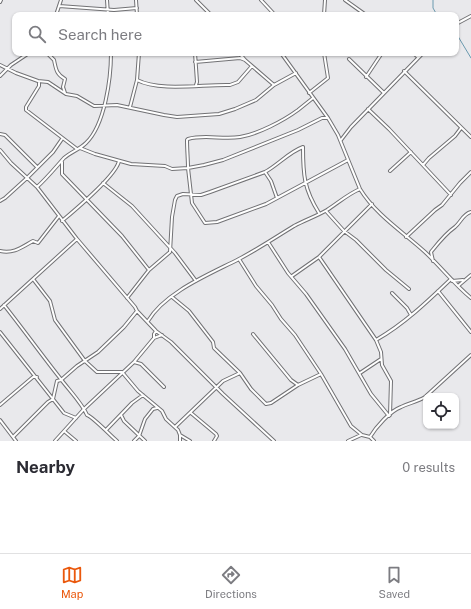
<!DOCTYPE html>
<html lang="en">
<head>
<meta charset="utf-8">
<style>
  :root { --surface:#fff; --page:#f7f7f7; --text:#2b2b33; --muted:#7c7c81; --line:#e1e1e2; --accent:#ea580c }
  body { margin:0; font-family:"Public Sans",sans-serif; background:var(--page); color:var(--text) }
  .controls { position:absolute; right:12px; bottom:12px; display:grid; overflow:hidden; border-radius:8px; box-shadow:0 1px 3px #0004 }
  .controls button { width:36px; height:36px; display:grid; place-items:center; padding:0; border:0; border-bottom:1px solid var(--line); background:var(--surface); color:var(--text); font:20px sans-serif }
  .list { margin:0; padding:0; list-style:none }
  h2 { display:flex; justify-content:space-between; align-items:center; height:52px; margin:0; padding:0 16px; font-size:17px }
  h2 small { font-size:13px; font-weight:400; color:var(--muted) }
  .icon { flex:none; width:22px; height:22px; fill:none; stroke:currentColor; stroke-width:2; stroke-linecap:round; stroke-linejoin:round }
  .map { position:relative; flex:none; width:471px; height:441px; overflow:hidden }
  .search { position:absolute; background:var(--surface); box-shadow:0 1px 3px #0004; left:12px; right:12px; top:12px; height:44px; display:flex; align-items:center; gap:10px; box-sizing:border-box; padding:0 14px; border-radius:8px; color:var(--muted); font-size:15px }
  .sheet { height:112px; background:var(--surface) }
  nav { display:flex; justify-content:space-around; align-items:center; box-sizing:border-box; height:56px; border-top:1px solid var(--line); background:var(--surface); font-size:11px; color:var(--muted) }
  nav a { display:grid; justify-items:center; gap:2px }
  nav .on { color:var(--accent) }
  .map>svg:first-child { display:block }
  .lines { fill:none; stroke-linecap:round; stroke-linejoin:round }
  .stream { stroke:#6b9aaf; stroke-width:1 }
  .street-casing { stroke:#727275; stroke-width:4 }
  .street { stroke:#fff; stroke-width:2 }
</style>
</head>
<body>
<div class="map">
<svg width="471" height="441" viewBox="0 0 471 441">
  <rect width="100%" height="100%" fill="#e9e9ec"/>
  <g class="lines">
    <path class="stream" d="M 433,0 L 433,8 L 437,15
      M 456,33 L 471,58"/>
    <g class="street-casing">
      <path id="street" d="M 107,0 L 108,15
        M 136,0 L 137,15
        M 196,0 L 211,15
        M 261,0 L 275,15
        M 345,0 L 366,15
        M 0,2 L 1,0
        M 59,6 L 61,0
        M 56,15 L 59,6 L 114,10 L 137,8
        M 324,15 L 325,0
        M 456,24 L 471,16
        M 47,53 L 54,60 C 56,69 56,74 65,79 L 63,87 L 65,93
        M 195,53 L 197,82 L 196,85
        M 239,53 L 245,60 L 274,85
        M 281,53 L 328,118 L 338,135 L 360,189 C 376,215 403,232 425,252 C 441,267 454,284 471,298
        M 413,53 L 418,57
        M 349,59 L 384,93
        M 195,62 L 240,58 L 245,60
        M 0,65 L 16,73 L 38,81 L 48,82 L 66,94 L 77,96 L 94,106 L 117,105 L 164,115 L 177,117 L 219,114 L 235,109 L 256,100 L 274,85 L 296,73
        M 404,71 L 471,137
        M 0,76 L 11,65 L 29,53
        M 366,77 L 382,53
        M 137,80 C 160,92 204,84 230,85 L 238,82 L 252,66
        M 39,82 L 39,86 L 26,107 L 26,110 L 77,149
        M 309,93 L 328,78 L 324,53
        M 130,107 L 137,80 L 139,53
        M 368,109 L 389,129 L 451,195
        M 328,118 L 322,118 L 298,130 L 223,160 L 204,165 L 188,168 L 192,203 L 205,223 L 217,222 L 266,204 L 348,160
        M 0,134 L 5,135 L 37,167
        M 341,140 L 351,127 L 423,53
        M 80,148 L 95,154 L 131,164 L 165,166 L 172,169 L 188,168 C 188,159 187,150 187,140 L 188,139 C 205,134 223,140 240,137 C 258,134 283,121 298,110 C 303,106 308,102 313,98
        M 0,150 L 11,163 L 37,187 L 77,239 L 135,307 L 137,311 L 156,331 L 171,342 L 223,394 L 274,441
        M 62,162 L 62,174 L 122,236 L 149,270
        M 423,165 L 429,158 L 455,136 L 461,128
        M 390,171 L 411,152
        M 265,172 L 271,181 L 277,198
        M 103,183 L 132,206 L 175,253 L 196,281
        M 37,187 C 47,178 55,168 64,158 C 71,152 80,149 86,143 C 105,125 111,78 111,53
        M 0,201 L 5,198 L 27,178 L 53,152 L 62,139
        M 326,211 L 344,231 L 356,240 L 386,270 L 409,289
        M 62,221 C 75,210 116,176 119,161
        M 406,237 L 435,210 L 442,205 L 460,183 L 471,172
        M 268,242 L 288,273 L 306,294 L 345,349 L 371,394 L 389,416
        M 0,251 C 14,254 22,247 33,241 L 38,243 L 59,216
        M 319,257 L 376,340 L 381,352 L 382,365 L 391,381 L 390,415
        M 239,259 L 256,286 L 272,305 L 281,319 L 295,335 L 321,374 L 351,426 L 362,435 L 370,437 L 374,441
        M 433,261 L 431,252 C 439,242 445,234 455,227 C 461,222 463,214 471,212
        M 292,276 L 319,257 L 372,204
        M 33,279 L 50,301 L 55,320 L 85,361 L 97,372 L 122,372 L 138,391 L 162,411 L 166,419 L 178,430 L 180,435 L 180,441
        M 452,281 L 463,280
        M 458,286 L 471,275
        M 438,291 L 471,332
        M 392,293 L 407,308 L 411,315
        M 172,297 L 189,311 L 213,342 L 214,348 L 240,373 L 251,389 L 266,404 L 271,403 L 298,385 L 321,374
        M 127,298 L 149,270 L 170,252 L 172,217 L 175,200 L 177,196 L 183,194 L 201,195 L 210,192 L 265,172 C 278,165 289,152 303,147 C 303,175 304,189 319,213
        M 4,305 C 23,329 41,354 60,378 C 68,389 82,403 87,415 C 93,417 110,435 117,441
        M 0,309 L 77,239
        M 148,321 C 165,292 210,274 239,259 C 258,249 276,237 294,226 C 305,220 317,216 327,210 C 338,203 348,194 360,189
        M 0,332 L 64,413 L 76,418
        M 253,334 L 291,380 L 298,385
        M 154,338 L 162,335
        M 376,340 C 404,324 427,302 451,279
        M 134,362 L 141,364 L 164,387
        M 360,373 L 381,359
        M 0,405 L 33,377 L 37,377
        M 191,413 L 216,434 L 217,436 L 214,441
        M 121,415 L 124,421 L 145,441
        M 0,420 L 16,441
        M 175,427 L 223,381 L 240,373
        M 106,430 L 132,403 L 143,395
        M 64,431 L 76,441
        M 180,435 L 190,441
        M 13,437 L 48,402 L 53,399 L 57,381 L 61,380 L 77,366 L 98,352 L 124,327 L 137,311
        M 370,437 C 376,427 390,411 401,407 C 409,403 417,402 425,397 L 471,355
        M 55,441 L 84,409 L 134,362 L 154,338 L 154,334 L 156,331
        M 134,441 L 139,436 L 145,419 L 153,409 L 157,408
        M 348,441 L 361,435"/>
    </g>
    <use href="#street" class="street"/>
  </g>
</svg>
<div class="controls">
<button><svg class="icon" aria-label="locate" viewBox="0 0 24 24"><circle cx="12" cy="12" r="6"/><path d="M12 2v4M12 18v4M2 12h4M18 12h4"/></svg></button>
</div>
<div class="search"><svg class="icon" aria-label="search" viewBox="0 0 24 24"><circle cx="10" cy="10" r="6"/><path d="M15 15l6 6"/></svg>Search here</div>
</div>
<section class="sheet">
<h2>Nearby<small>0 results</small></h2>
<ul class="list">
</ul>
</section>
<nav>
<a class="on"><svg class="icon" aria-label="map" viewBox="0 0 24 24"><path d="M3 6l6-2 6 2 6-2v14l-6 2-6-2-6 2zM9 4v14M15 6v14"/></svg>Map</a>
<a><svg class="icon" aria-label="directions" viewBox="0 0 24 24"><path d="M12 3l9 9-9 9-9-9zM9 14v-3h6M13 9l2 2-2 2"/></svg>Directions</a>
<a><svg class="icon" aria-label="saved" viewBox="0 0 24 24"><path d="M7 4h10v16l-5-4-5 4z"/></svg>Saved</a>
</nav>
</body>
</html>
